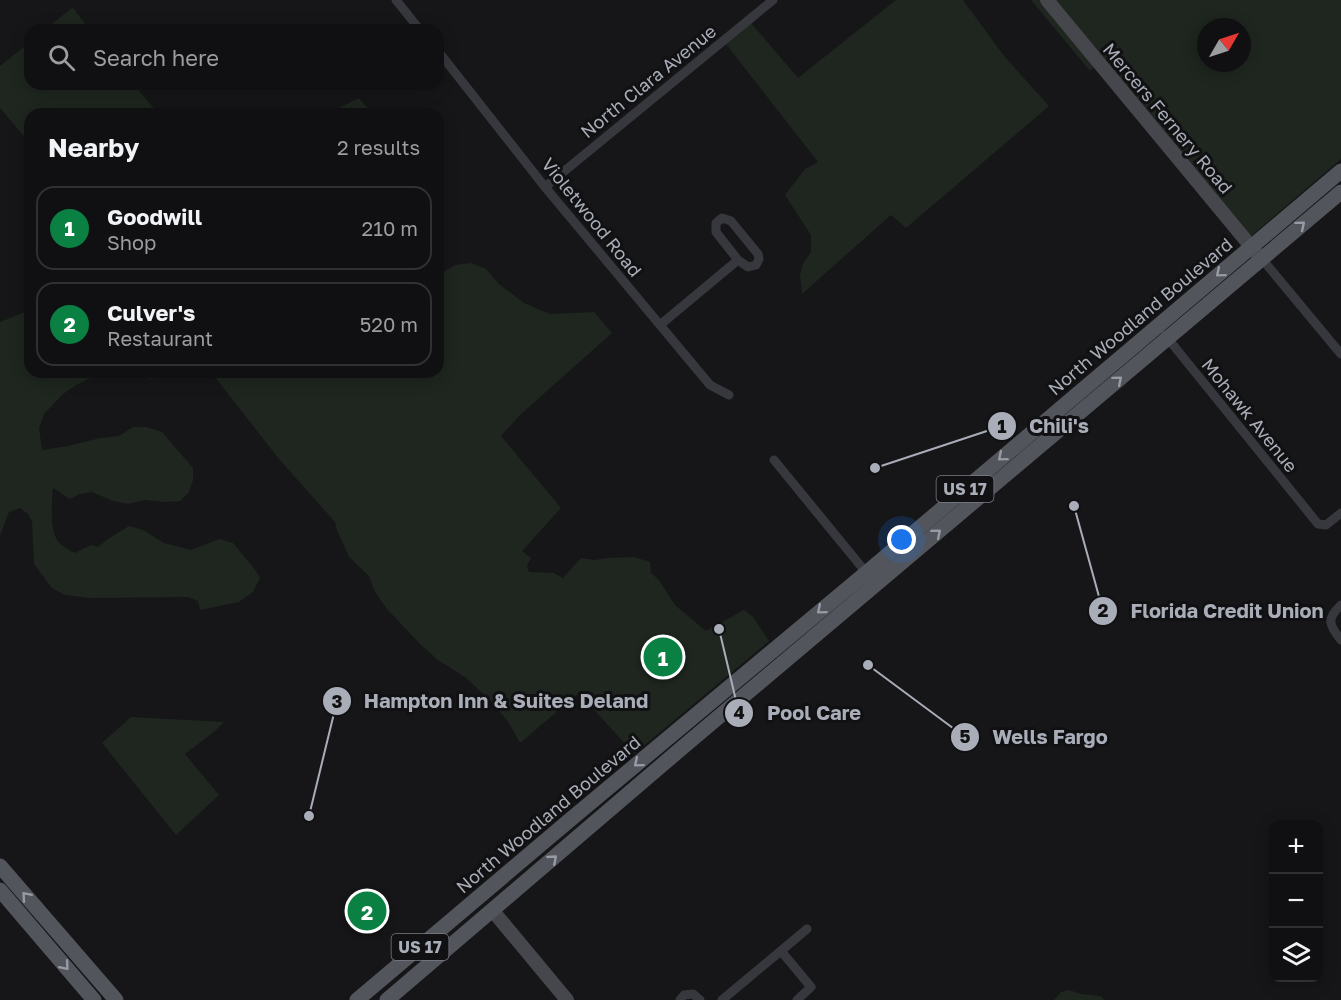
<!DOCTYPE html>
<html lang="en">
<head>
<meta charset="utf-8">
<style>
  :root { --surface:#101012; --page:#19191b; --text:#f1f3f6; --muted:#9c9d9f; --line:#303032; --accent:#0b8043 }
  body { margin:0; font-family:"Golos Text",sans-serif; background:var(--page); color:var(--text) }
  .controls { position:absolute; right:18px; bottom:18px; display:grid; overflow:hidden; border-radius:12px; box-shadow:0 3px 15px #0003 }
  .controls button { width:54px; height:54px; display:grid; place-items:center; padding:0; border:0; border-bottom:2px solid var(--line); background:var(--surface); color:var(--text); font:30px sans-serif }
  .compass { position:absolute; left:1197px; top:18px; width:54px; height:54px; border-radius:50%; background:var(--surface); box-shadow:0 3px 15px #0003; rotate:51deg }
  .you { position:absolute; left:902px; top:540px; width:21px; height:21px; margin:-15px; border:4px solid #fff; border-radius:50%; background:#1a73e8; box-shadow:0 0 0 9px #1a73e833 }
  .badge { display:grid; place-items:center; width:39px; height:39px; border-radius:50%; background:var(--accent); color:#fff; font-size:20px; font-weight:700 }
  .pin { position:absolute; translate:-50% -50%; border:3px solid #fff; box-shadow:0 2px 6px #0006 }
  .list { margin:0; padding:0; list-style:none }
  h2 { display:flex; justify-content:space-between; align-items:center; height:78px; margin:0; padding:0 24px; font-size:26px }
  h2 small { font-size:20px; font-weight:400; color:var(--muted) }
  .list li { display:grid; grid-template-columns:39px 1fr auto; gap:18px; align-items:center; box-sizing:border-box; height:84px; margin:0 12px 12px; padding:0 12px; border:2px solid var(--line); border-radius:18px }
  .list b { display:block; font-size:22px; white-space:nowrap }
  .list p { margin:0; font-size:20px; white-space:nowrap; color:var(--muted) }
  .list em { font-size:20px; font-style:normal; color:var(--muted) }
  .icon { flex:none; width:33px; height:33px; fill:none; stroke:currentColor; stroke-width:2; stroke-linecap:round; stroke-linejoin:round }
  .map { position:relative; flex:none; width:1341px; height:1000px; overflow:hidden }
  .search { position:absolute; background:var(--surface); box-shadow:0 3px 15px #0003; left:24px; top:24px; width:420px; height:66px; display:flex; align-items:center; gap:15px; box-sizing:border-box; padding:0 21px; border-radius:18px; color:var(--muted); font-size:22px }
  .panel { position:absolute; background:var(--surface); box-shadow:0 3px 15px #0003; left:24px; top:108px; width:420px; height:270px; border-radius:18px }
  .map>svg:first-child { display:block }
  .green { fill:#1e261f; fill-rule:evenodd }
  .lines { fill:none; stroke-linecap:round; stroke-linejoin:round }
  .street { stroke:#37383d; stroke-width:9 }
  .secondary { stroke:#45474d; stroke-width:14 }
  .primary { stroke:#53555c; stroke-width:15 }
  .oneway { stroke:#979ba6 }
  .labels { text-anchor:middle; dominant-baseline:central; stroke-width:6; stroke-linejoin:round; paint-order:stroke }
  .shield { fill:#111113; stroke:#7b7e86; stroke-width:1.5 }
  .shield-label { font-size:16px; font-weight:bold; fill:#a8adb8 }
  .street-label { font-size:18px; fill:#a8adb8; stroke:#111113 }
  .leader { fill:none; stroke:#a8adb8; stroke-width:2 }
  .callout-dot { fill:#a8adb8; stroke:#111113; stroke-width:2 }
  .mark-label { font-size:18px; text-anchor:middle; font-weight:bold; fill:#111 }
  .callout-label { font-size:20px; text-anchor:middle; font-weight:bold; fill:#a8adb8; stroke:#111113; stroke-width:6; stroke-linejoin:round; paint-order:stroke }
</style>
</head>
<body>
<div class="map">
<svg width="1341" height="1000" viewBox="0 0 1341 1000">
  <rect width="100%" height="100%" fill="#161618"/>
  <path class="green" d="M 896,0 L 963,0 L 1004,56 L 1049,106 L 906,228 L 891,215 L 802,294 L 800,275 L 803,264 L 811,252 L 811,235 L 785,195 L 805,169 L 818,162 L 726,44 L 751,23 L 798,78 Z
    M 1031,0 L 1041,0 L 1095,66 L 1090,71 Z
    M 1053,0 L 1341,0 L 1341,159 L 1250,237 ZM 1206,27 L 1242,27 L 1242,63 L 1206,63 Z
    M 72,7 L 90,30 L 44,30 L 72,8 Z
    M 30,42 L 30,84 L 133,84 L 159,114 L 30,114 L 30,154 L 28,141 L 0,108 L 0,66 Z
    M 359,98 L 372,114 L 331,114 L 337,109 Z
    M 471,263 L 486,269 L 499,284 L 524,303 L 550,314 L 594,312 L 612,333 L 519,416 L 501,436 L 561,508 L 522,551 L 531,558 L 527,565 L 529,572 L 554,573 L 563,578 L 581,558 L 594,560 L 608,558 L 634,557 L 650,562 L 651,573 L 659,580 L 675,605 L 706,631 L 744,610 L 753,617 L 769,641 L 634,754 L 579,693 L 520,743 L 509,723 L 491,701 L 466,678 L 454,670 L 438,660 L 422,646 L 387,609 L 375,592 L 369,576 L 349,557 L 337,530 L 335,522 L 279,459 L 211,372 L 438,372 L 438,275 L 455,265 Z
    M 30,310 L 30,372 L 179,372 L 151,379 L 137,375 L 120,373 L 95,376 L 76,385 L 63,394 L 44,414 L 39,428 L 42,450 L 68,446 L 100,438 L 119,436 L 133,427 L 146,427 L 162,432 L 193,468 L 193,480 L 189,492 L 180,501 L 166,502 L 145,500 L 128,504 L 113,501 L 92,492 L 80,494 L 70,499 L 53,488 C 52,500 50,527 56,538 C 60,545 68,550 75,553 L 91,545 L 98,547 L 108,539 L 129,526 L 143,530 L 164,543 L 191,550 L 219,539 L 233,543 L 256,571 L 260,578 L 253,592 L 239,602 L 200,610 L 198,601 L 188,597 L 91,598 L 64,595 L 51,587 L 34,564 L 32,522 L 28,514 L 20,508 L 9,512 L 0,536 L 0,322 Z
    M 131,717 L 224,722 L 215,731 L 185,754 L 219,795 L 176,835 L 102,743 Z
    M 1069,990 L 1081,994 L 1101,996 L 1104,1000 L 1054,1000 L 1061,992 Z"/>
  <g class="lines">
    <path class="street" d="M 396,0 L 420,30
      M 438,51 L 545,187 L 710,385 L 729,395
      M 545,187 L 773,0
      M 1262,259 L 1341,354
      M 660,325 L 738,260 L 748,267 L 756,265 L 759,259 L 758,254 L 731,221 L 722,218 L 716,223 L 716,232 L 738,260
      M 1165,335 L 1318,524 L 1326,525 L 1341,513
      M 774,460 L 869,576
      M 1341,605 C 1326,619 1329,625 1341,640
      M 781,951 L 811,987 L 797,1000
      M 680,1000 L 684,995 L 693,994 L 700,1000
      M 722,1000 L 807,929"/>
    <path class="secondary" d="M 1047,0 L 1258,255
      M 493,911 L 567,1000"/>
    <path class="primary" d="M 0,866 L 116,1000
      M 0,890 L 94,1000
      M 357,1000 L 571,819 L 866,573 L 1341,171
      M 387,1000 L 683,747 L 1341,192"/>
  </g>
  <defs><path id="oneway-chevron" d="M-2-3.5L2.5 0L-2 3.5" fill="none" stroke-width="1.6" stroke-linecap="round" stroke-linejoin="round" transform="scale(1.5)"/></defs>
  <g class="oneway">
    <use href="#oneway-chevron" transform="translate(1301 225) rotate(-40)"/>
    <use href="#oneway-chevron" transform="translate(1220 273) rotate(140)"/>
    <use href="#oneway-chevron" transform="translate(1118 380) rotate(-40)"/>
    <use href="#oneway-chevron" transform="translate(1002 457) rotate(140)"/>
    <use href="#oneway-chevron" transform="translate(937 533) rotate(-40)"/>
    <use href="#oneway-chevron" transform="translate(821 610) rotate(140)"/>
    <use href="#oneway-chevron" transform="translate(638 763) rotate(140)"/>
    <use href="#oneway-chevron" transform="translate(553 859) rotate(-41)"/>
    <use href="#oneway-chevron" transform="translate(26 896) rotate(-131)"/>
    <use href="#oneway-chevron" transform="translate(65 966) rotate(49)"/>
  </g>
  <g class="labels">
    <g class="shield">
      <rect x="936.5" y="476" width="57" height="26" rx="4.5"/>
      <rect x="391.5" y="934" width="57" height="26" rx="4.5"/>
    </g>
    <g class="shield-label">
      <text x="965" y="489">US 17</text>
      <text x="420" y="947">US 17</text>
    </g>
    <g class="street-label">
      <text transform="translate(648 81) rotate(-39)">North Clara Avenue</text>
      <text transform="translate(1168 118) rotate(50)">Mercers Fernery Road</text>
      <text transform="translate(592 217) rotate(51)">Violetwood Road</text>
      <text transform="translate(1140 316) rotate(-40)">North Woodland Boulevard</text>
      <text transform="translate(1250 415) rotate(51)">Mohawk Avenue</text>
      <text transform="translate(548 814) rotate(-40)">North Woodland Boulevard</text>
    </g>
  </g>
  <path class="leader" d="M875 468L1002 426M1074 506L1103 611M309 816L337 701M719 629L739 713M868 665L965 737"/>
  <g class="callout-dot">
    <circle cx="875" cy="468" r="6"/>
    <circle cx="1074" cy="506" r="6"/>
    <circle cx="309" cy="816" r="6"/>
    <circle cx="719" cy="629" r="6"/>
    <circle cx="868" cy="665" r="6"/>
    <circle cx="1002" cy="426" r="15"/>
    <circle cx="1103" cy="611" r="15"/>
    <circle cx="337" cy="701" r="15"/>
    <circle cx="739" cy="713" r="15"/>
    <circle cx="965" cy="737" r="15"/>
  </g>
  <g class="mark-label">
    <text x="1002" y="433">1</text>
    <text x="1103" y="617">2</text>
    <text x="337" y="708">3</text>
    <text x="739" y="719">4</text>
    <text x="965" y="743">5</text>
  </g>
  <g class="callout-label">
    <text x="1059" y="433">Chili's</text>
    <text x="1227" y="618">Florida Credit Union</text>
    <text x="506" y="708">Hampton Inn &amp; Suites Deland</text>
    <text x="814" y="720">Pool Care</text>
    <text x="1050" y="744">Wells Fargo</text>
  </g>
</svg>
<div class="controls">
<button>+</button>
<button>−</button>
<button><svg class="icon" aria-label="layers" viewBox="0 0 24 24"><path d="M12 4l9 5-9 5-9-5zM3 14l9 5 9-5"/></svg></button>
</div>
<svg class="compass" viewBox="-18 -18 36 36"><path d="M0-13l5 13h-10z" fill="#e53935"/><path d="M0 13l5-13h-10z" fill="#9c9d9f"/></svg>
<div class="you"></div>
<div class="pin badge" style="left:663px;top:657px">1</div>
<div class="pin badge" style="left:367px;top:911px">2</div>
<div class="search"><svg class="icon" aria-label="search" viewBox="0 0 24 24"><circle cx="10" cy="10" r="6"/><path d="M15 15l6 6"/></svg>Search here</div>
<section class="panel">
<h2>Nearby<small>2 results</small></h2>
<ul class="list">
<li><span class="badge">1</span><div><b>Goodwill</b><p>Shop</p></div><em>210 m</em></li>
<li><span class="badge">2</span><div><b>Culver's</b><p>Restaurant</p></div><em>520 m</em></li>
</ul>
</section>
</div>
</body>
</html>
